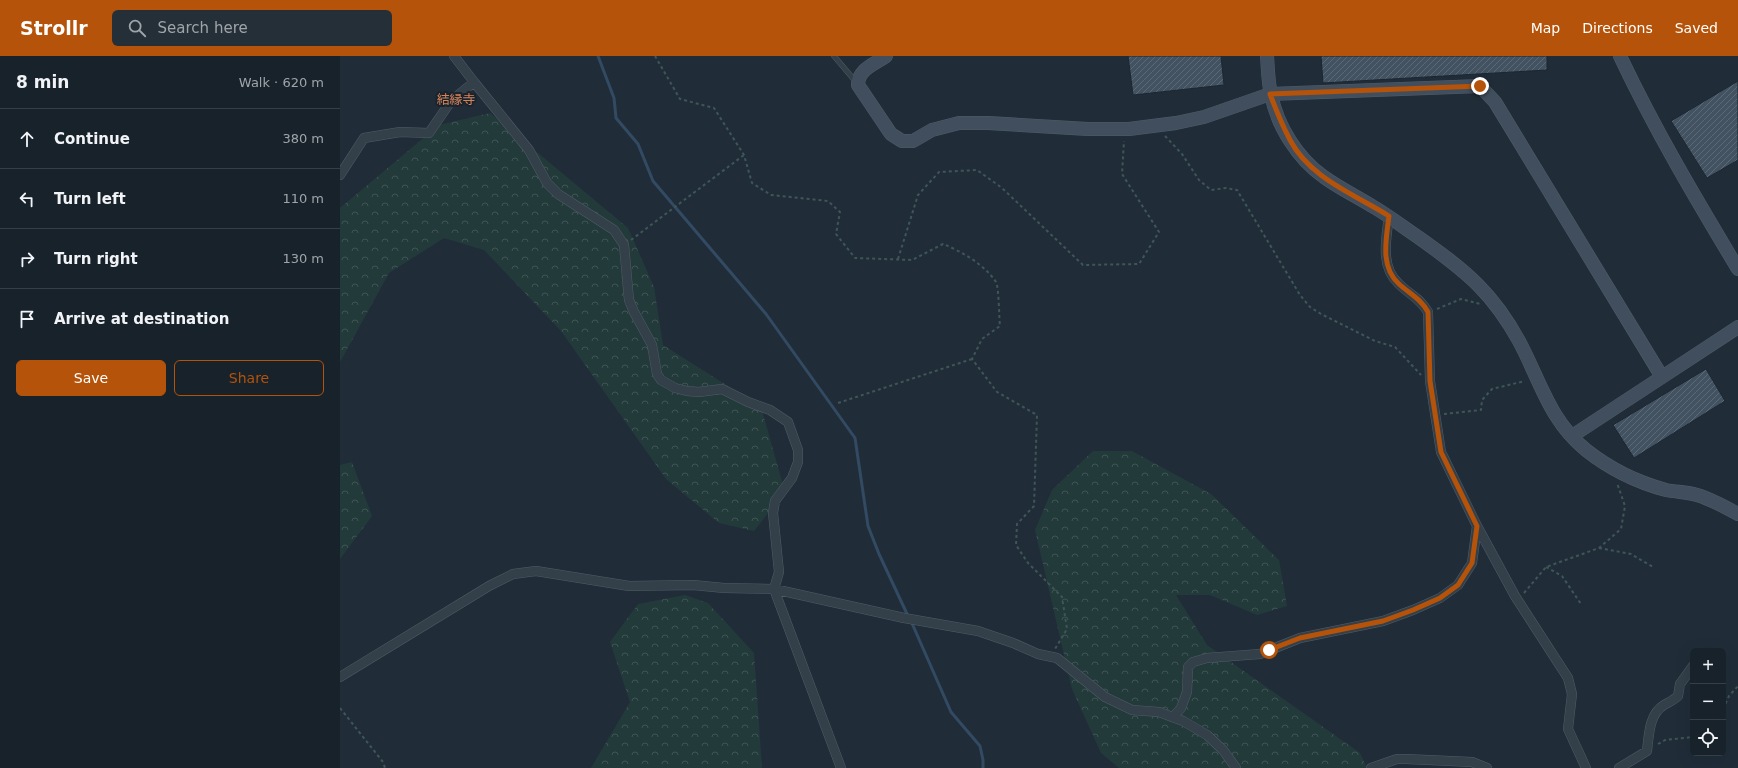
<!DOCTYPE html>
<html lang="en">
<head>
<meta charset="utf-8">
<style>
  :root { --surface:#18222b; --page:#252f37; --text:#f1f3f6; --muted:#9fa4a9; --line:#363f47; --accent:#b45309 }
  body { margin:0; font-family:"DejaVu Sans","Noto Sans JP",sans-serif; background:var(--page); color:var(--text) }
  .controls { position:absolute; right:12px; bottom:12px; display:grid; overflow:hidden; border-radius:6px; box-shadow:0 4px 16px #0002 }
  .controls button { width:36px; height:36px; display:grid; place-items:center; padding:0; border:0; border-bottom:1px solid var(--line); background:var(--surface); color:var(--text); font:20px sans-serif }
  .stop { position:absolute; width:12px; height:12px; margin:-9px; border:3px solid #b45309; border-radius:50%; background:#fff }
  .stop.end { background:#b45309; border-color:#fff; box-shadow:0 1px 4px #0008 }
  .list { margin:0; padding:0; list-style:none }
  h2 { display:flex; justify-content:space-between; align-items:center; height:52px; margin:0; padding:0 16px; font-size:17px }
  h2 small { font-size:13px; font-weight:400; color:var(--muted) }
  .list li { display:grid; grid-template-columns:26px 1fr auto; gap:12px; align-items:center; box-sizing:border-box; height:60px; padding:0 16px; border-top:1px solid var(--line) }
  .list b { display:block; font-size:15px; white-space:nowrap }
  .list em { font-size:13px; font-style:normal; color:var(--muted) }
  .actions { display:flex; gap:8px; padding:12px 16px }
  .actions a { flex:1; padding:9px 0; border:1px solid var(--accent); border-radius:6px; text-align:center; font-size:14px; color:var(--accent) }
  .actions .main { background:var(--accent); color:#fff }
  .icon { flex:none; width:22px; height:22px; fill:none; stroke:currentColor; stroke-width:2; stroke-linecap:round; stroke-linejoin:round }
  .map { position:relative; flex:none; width:1398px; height:712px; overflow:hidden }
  header { display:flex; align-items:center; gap:24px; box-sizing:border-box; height:56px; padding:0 20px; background:var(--accent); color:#fff }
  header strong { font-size:19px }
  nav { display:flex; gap:22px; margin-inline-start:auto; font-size:14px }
  .search { width:280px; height:36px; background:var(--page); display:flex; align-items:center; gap:10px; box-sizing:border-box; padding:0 14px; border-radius:6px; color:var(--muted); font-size:15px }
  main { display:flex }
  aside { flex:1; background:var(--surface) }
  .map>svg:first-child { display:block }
  .forest { fill:url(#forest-crowns) }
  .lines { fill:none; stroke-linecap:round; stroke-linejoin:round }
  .stream { stroke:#324a62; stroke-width:3 }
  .building { fill:url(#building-hatch); stroke:#1b2630 }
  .lane-casing { stroke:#515c67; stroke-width:5.5 }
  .street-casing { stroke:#515c67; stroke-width:10 }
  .secondary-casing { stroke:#515c67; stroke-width:14 }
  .path { stroke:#3f5657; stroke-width:2; stroke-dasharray:3 3; stroke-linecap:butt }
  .lane { stroke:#333f49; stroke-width:4.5 }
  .street { stroke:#333f49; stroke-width:9 }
  .secondary { stroke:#414e5d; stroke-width:13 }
  .route { stroke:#b45309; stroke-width:5 }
  .labels { text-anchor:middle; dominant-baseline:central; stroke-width:4; stroke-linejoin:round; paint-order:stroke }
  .quarter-label { font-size:13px; fill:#d78358; stroke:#19242e }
</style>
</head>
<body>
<header>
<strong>Strollr</strong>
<div class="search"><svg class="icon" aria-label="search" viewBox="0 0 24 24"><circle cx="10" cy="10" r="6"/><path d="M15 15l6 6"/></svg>Search here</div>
<nav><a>Map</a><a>Directions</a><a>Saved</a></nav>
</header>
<main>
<aside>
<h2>8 min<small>Walk · 620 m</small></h2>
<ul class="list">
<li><svg class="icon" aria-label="ahead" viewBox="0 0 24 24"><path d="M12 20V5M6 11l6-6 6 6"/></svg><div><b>Continue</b></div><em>380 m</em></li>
<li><svg class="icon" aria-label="left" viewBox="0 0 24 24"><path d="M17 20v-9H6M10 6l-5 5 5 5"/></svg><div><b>Turn left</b></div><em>110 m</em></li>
<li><svg class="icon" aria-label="right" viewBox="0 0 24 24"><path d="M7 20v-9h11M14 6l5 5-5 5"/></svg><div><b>Turn right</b></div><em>130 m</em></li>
<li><svg class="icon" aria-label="arrive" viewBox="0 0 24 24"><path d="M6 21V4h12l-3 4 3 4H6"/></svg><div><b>Arrive at destination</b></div></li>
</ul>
<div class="actions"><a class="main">Save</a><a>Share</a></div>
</aside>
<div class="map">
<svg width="1398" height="712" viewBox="0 0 1398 712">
  <defs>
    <pattern id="forest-crowns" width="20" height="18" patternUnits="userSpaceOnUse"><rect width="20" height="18" fill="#223a3a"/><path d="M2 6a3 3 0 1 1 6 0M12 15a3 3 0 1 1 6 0" fill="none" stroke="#405455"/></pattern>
    <pattern id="building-hatch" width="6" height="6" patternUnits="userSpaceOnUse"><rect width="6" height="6" fill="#435261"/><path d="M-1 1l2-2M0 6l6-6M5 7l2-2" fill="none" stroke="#5c6976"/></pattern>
  </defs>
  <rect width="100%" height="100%" fill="#202d39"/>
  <path class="forest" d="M 150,57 L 288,172 L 314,231 L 323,289 L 421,351 L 445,436 L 414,475 L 379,467 L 326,423 L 221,275 L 144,194 L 104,182 L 49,217 L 0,306 L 0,152 L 99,69 Z
    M 753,395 L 792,395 L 871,438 L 939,504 L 947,550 L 917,559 L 870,539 L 836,539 L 867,589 L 1020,697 L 1027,712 L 779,712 L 761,697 L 732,633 L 695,474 L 712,434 Z
    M 12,406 L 32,460 L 0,503 L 0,409 Z
    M 345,539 L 368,547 L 414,597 L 422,712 L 251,712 L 290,646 L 270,586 L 298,548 Z"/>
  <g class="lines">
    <path class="stream" d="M 258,0 L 274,42 L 276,62 L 298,88 L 313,125 L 426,258 L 515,382 L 528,470 L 539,498 L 568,560
      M 571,565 L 611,656 L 640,690 L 643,704 L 643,712"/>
  </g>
  <path class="building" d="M 788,0 L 881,0 L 884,29 L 793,39 Z
    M 981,0 L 1207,0 L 1207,14 L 983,27 Z
    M 1398,25 L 1398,104 L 1367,122 L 1331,65 Z
    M 1366,313 L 1385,345 L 1294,402 L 1273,369 Z"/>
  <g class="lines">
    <g class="lane-casing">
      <path id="lane" d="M 494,0 L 516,26"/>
    </g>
    <g class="street-casing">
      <path id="street" d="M 114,0 L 134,26
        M 0,119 L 24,82 L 60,76 L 89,77 L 111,45 L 134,26 L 189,94 L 207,127 L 218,138 L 274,174 L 284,189 L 289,244 L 294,256 L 312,289 L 317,318 L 321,324 L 335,332 L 347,335 L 359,336 L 382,333 L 408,346 L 430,354 L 448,366 L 458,394 L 458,406 L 452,422 L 435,445 L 433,457 L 439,516 L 434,533 L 501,712
        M 1137,470 L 1175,540 L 1228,622 L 1232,638 L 1228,673 L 1246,712
        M 0,621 L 149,530 L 173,518 L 196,515 L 289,530 L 353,529 L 384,532 L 434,533 L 564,562 L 638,575 L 673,587 L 698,598 L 717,602 L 765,641 L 792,654 L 819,656 L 843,665 L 867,679 L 883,694 L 896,712
        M 833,661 L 841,652 L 847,636 L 848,611 L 853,606 L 867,602 L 920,598 L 960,582 L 1043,565 L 1073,554 L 1100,542 L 1118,529 L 1132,507 L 1137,470 L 1101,396 L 1090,325 L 1088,256 C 1080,242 1070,239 1059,228 C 1040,211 1046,184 1049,160
        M 1031,712 L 1057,703 L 1066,703 L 1132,706 L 1147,712
        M 1279,712 L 1307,695 C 1309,679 1309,658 1324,649 C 1329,646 1334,644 1338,640 L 1340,628 L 1353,610"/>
    </g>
    <g class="secondary-casing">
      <path id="secondary" d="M 546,0 C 535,8 518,13 518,29 L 551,78 L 562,85 L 573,85 L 592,74 L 619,67 L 648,67 L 748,73 L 789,73 L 836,67 L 864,61 L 930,38 L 1140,30 L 1155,46 L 1322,321 L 1398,271
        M 927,0 C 928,12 928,26 931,38 C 937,70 958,103 984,121 C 999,132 1016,140 1032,150 C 1048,159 1063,171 1078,181 C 1099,196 1120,211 1138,229 C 1154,245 1168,265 1179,285 C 1200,324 1209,364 1246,394 C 1270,413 1296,426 1326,434 C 1336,436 1347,436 1357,439 C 1371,443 1385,451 1398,458
        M 1280,0 C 1315,74 1356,143 1398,213
        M 1232,380 L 1322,321"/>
    </g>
    <path class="path" d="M 315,0 L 340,43 L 374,52 L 404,99 L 412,127 L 431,139 L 488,145 L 500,156 L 496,178 L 515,202 L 572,204 L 603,188 C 621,195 645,209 656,226 C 659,232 659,262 660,270 L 642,283 L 632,303 L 657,336 L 697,359 L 694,450 L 677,468 L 676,489 L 688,507 L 722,541 L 727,573 L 715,593
      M 825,80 L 842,98 L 859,124 L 871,134 L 886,132 L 897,134 L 960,239 L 970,251 L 981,258 L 1035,285 L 1055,291 L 1081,319
      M 291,184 L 404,99
      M 558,203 L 578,139 L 599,116 L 637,114 L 662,132 L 743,209 L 799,208 L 819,176 L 782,118 L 784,85
      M 1097,253 L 1121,243 L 1140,248
      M 498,347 L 632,303
      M 1104,358 L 1141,354 L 1142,344 L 1152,333 L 1185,325
      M 1259,492 L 1291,498 L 1313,511
      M 1206,511 L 1222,520 L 1241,548
      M 1184,537 L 1206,511 L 1259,492 L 1281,473 L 1285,450 L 1277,427
      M 0,652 L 43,706 L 45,712
      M 1383,653 L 1389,640 L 1398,630
      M 1318,688 L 1325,684 L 1353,681"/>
    <use href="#lane" class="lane"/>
    <use href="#street" class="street"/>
    <use href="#secondary" class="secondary"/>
  </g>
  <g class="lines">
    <path class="route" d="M 929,594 L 960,582 L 1043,565 L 1073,554 L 1100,542 L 1118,529 L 1132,507 L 1137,470 L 1101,396 L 1090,325 L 1088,256 C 1081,243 1070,238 1059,228 C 1040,211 1046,184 1049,160 C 1014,138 970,122 950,84 C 942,69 936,54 930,38 L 1140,30"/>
  </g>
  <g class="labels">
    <g class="quarter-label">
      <text x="116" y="43">結縁寺</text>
    </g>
  </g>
</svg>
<div class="controls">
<button>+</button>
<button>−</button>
<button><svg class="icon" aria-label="locate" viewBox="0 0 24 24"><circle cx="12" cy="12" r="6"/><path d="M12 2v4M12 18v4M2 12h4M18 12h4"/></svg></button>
</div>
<div class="stop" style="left:929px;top:594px"></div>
<div class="stop end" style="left:1140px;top:30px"></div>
</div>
</main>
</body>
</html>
